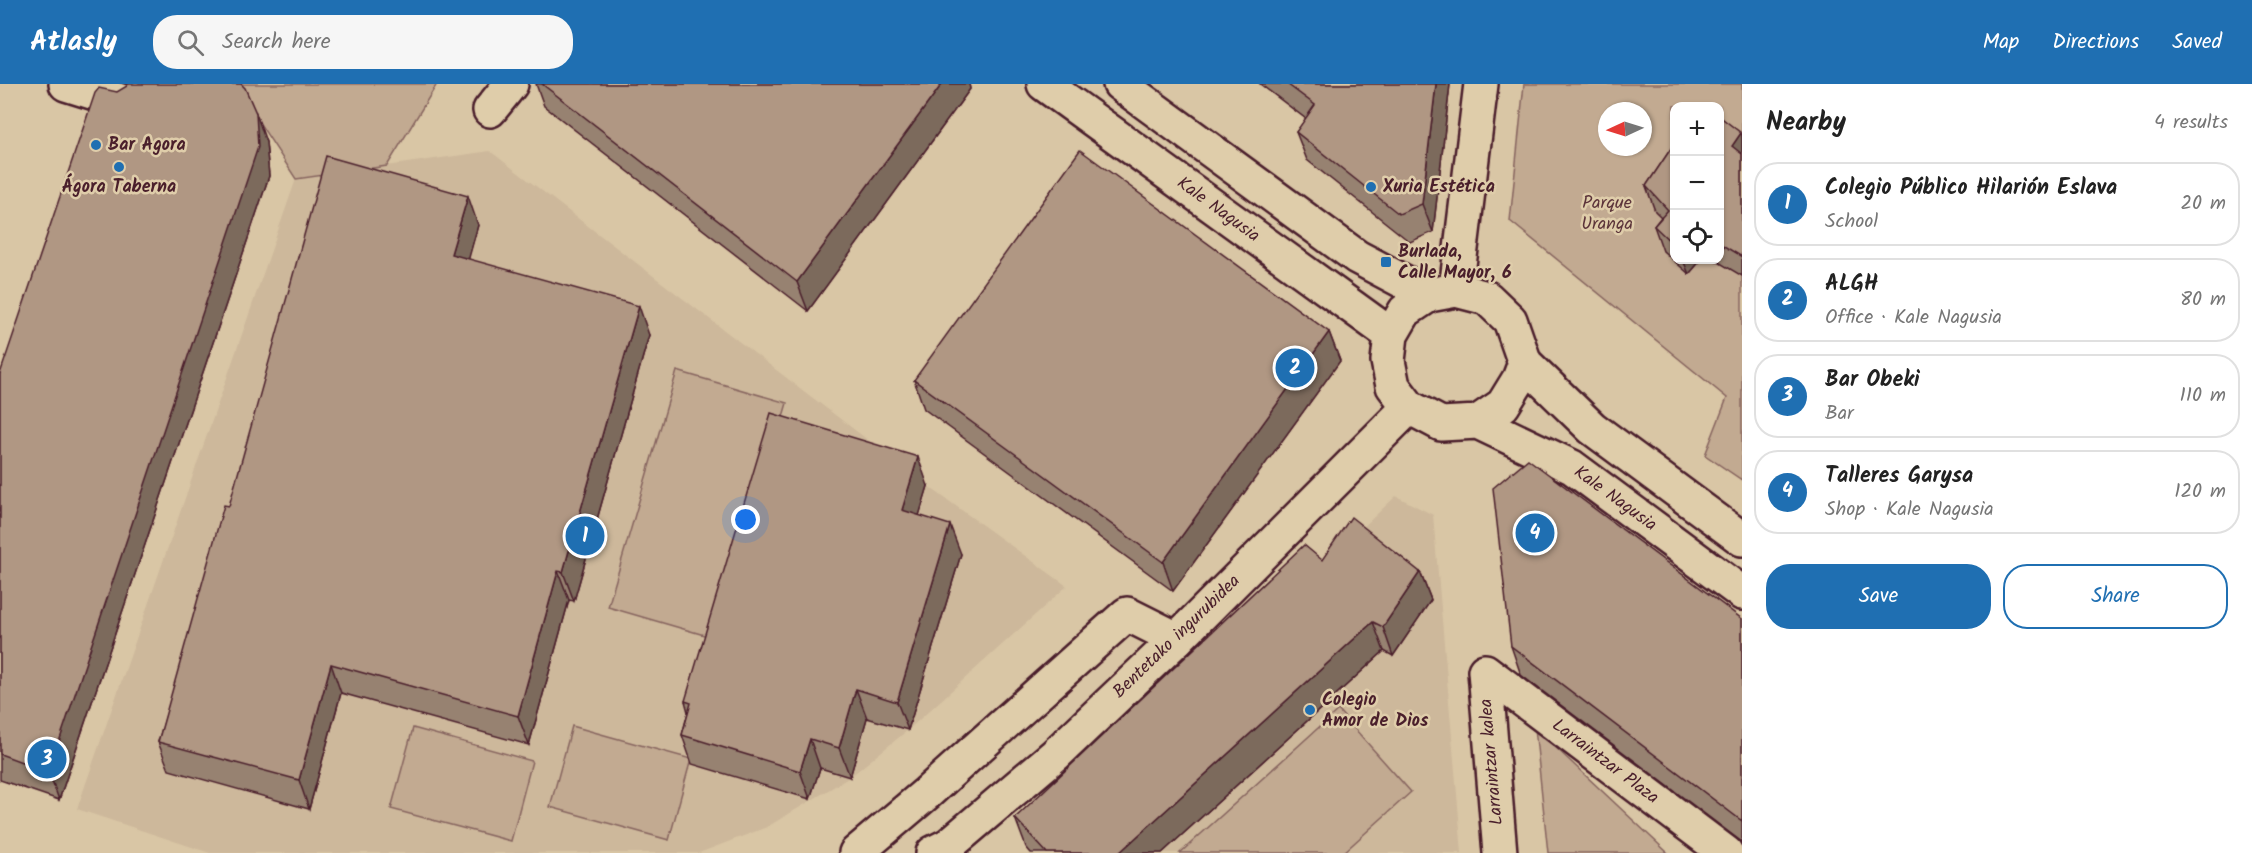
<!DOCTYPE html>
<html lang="en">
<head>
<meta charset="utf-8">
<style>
  :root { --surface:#fff; --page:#f6f6f6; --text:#222; --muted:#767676; --line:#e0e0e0; --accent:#1f6fb2 }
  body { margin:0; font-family:Kalam,sans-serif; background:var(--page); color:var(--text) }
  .controls { position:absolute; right:18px; top:18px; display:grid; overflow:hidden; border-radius:12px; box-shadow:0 2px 4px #0004 }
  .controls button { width:54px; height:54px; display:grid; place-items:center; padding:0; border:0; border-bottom:2px solid var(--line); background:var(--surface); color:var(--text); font:30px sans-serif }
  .compass { position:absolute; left:1598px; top:18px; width:54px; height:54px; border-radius:50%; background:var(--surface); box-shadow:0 2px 4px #0004; rotate:266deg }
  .you { position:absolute; left:746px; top:436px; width:21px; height:21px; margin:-15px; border:4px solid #fff; border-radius:50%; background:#1a73e8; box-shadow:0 0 0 9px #1a73e833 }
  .badge { display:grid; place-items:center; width:39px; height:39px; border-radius:50%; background:var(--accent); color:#fff; font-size:20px; font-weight:700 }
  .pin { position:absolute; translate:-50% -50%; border:3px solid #fff; box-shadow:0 2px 6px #0006 }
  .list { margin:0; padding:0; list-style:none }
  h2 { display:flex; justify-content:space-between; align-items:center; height:78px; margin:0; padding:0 24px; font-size:26px }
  h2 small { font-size:20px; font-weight:400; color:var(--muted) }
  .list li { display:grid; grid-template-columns:39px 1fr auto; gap:18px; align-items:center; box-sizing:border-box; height:84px; margin:0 12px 12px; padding:0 12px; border:2px solid var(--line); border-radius:24px }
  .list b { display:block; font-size:22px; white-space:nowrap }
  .list p { margin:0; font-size:20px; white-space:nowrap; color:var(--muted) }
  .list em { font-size:20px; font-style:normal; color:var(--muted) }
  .actions { display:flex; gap:12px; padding:18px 24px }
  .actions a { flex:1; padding:14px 0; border:2px solid var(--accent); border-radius:24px; text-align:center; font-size:21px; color:var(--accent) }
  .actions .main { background:var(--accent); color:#fff }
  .icon { flex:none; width:33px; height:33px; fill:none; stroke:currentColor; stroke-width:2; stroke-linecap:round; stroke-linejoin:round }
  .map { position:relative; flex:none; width:1742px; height:769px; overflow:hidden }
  header { display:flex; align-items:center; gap:36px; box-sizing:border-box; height:84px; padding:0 30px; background:var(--accent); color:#fff }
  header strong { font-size:28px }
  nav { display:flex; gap:33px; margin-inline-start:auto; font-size:21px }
  .search { width:420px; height:54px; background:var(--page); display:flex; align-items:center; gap:15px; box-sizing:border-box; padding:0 21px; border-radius:24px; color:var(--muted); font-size:22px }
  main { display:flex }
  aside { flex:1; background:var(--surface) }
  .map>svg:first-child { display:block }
  .built { fill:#cdb89b }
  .green { fill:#c2aa91; stroke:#86645e; stroke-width:1.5; fill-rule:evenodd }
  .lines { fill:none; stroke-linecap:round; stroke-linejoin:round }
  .minor-casing { stroke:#4a1f2b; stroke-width:38 }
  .major-casing { stroke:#4a1f2b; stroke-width:38 }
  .minor { stroke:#dfcdaa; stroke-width:33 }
  .major { stroke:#dfcdaa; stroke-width:33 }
  .wall { fill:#978271; stroke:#4a1f2b; stroke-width:1.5 }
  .shaded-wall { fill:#7b6a5c; stroke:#4a1f2b; stroke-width:1.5 }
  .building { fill:#b09783; stroke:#4a1f2b; stroke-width:1.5 }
  .poi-dot { fill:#1f6fb2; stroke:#dfcdaa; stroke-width:2 }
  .labels { text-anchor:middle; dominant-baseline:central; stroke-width:5; stroke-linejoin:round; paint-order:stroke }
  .poi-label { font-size:18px; font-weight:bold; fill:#4a1f2b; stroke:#dfcdaa; text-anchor:start }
  .park-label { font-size:18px; fill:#5c343a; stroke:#dfcdaa }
  .street-label { font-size:18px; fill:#4a1f2b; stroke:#dfcdaa }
</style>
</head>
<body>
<header>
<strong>Atlasly</strong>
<div class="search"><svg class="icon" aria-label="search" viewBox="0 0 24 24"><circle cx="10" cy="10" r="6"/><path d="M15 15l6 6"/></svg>Search here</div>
<nav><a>Map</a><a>Directions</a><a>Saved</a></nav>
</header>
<main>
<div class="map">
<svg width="1742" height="769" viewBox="0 0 1742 769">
  <rect width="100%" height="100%" fill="#d9c6a5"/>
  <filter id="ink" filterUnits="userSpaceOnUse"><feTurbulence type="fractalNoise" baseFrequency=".0167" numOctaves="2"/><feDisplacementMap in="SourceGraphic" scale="12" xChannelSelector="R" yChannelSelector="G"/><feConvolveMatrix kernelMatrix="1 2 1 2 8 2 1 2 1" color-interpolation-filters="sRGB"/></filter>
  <g filter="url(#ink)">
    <path class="built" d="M 490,67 L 928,402 L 1067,502 L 908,646 L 850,693 L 767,743 L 699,769 L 210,769 L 77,725 L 296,95 Z
      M 1396,412 L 1433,431 L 1462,769 L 1029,769 L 1026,763 Z"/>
    <path class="green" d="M 210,0 L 437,0 L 387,82 L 296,95 L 255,32 Z
      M 1524,0 L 1742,0 L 1742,396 L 1705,371 L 1727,314 L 1510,137 ZM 1674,22 L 1720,22 L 1720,176 L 1674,176 ZM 1607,27 L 1643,27 L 1643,63 L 1607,63 Z
      M 677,287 L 787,319 L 718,555 L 608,523 Z
      M 1338,626 L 1411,708 L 1343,769 L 1180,769 Z
      M 572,642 L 691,675 L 669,756 L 550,723 Z
      M 413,644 L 532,677 L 511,757 L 391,725 Z
      M 1535,644 L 1668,769 L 1548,769 Z"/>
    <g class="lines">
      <g class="minor-casing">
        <path id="minor" d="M 66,0 L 124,18
          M 490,26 L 511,0
          M 1456,206 L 1481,0
          M 1485,587 L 1726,769
          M 1485,587 L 1500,769
          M 856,769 L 927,709 L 1127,530 L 1177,555"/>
      </g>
      <g class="major-casing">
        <path id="major" d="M 1044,0 L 1391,251
          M 1120,0 L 1357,173 L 1429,211
          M 1456,206 L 1487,214 L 1510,236 L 1525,279 L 1519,295 L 1503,321 L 1478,338 L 1441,340 L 1409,323 L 1393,302 L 1388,277 L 1391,251 L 1405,227 L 1429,211 Z
          M 1525,279 L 1592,344 L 1742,455
          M 1478,338 L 1572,383 L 1742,509
          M 933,769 L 949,761 L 1055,671 L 1177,555 L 1409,323"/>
      </g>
      <use href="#minor" class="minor"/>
      <use href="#major" class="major"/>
    </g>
    <path class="wall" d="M 536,0 L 969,0 L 970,5 L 808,227 L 544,22 Z
      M 1260,0 L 1450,0 L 1433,148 L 1410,158 L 1307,76 L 1296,48 L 1306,35 Z
      M 117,8 L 266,58 L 269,92 L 59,716 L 0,696 L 0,290 Z
      M 1719,32 L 1742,51 L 1742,192 L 1715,176 L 1719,176 Z
      M 1674,60 L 1674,176 L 1701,176 L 1689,190 L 1663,167 L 1654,142 L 1661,133 L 1655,127 L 1646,102 Z
      M 478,141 L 468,175 L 649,251 L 574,517 L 569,516 L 529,661 L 341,609 L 309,725 L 169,686 L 158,658 L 229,422 Z
      M 1329,248 L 1340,277 L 1173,507 L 924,325 L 914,296 Z
      M 928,402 L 919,431 L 961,470 L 908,646 L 867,634 L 850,693 L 820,684 L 810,715 L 692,680 L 682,651 L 688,628 L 685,617 Z
      M 1322,476 L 1420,488 L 1431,516 L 1393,572 L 1384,567 L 1162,769 L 1031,769 L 1026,763 L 1015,734 Z
      M 1742,535 L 1742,758 L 1521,591 L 1511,562 Z"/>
    <path class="shaded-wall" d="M 942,0 L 969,0 L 970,5 L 808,227 L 797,198 Z
      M 1436,0 L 1450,0 L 1433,148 L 1422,120 Z
      M 256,29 L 266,58 L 269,92 L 59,716 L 49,688 Z
      M 1741,49 L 1742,51 L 1742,85 L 1732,62 Z
      M 468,112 L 478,141 L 462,199 L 451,170 Z
      M 1683,176 L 1701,176 L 1689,190 Z
      M 639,222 L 649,251 L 574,517 L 563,488 Z
      M 1329,248 L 1340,277 L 1173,507 L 1163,478 Z
      M 918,373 L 928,402 L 912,455 L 902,426 Z
      M 950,441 L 961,470 L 908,646 L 897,618 Z
      M 558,487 L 569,516 L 529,661 L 518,632 Z
      M 1420,488 L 1431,516 L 1393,572 L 1383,543 Z
      M 1373,538 L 1384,567 L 1162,769 L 1119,769 Z
      M 331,580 L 341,609 L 309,725 L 299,696 Z
      M 856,605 L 867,634 L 850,693 L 839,664 Z
      M 810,655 L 820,684 L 810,715 L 800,687 Z"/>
    <path class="building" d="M 128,0 L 241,0 L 245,4 L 256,29 L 258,63 L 49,688 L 0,670 L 0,290 L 95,9 L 99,4 L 117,8 L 127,2 Z
      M 542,0 L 942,0 L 797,198 Z
      M 1287,0 L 1436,0 L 1422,120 L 1399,130 L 1296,48 L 1315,21 Z
      M 1719,32 L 1741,49 L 1732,62 L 1742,70 L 1742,173 L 1719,159 Z
      M 1674,60 L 1674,161 L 1654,142 L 1668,126 L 1646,102 Z
      M 1080,66 L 1329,248 L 1163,478 L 914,296 Z
      M 326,72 L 468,112 L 451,170 L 639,222 L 563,488 L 558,487 L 518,632 L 331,580 L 299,696 L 158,658 L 224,421 L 229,422 Z
      M 771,329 L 918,373 L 902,426 L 950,441 L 897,618 L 856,605 L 839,664 L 810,655 L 800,687 L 682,651 L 691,619 L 685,617 Z
      M 1528,375 L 1742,535 L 1742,737 L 1511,562 L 1493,404 Z
      M 1351,433 L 1420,488 L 1383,543 L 1373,538 L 1119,769 L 1047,769 L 1015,734 L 1304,461 L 1322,476 Z"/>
  </g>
  <g class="poi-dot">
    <circle cx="96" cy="61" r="6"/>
    <circle cx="119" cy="83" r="6"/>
    <circle cx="1371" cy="103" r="6"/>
    <rect x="1380" y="172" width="12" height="12" rx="3"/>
    <circle cx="1310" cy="626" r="6"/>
  </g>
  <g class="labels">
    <g class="poi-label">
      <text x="108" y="61">Bar Agora</text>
      <text x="119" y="103" text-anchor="middle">Ágora Taberna</text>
      <text x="1383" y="103">Xuria Estética</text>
      <text x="1398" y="168">Burlada,<tspan x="1398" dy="21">Calle Mayor, 6</tspan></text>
      <text x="1322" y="616">Colegio<tspan x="1322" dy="21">Amor de Dios</tspan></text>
    </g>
    <g class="park-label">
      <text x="1607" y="119">Parque<tspan x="1607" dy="21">Uranga</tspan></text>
    </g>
    <g class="street-label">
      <text transform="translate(1218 126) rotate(36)">Kale Nagusia</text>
      <text transform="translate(1615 415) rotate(36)">Kale Nagusia</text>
      <text transform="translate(1177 553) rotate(-44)">Bentetako ingurubidea</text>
      <text transform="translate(1492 678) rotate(-95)">Larraintzar kalea</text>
      <text transform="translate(1605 678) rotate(37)">Larraintzar Plaza</text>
    </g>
  </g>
</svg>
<div class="controls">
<button>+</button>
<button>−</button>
<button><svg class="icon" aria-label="locate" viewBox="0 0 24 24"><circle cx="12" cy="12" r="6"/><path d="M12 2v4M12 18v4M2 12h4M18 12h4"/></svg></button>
</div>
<svg class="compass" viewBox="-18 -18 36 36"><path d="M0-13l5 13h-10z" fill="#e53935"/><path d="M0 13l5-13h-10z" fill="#767676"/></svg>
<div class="you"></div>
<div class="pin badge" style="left:585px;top:452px">1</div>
<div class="pin badge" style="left:1295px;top:284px">2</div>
<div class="pin badge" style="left:47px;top:675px">3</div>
<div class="pin badge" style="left:1535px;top:449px">4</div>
</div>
<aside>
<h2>Nearby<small>4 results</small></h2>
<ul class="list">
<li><span class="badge">1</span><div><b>Colegio Público Hilarión Eslava</b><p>School</p></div><em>20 m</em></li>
<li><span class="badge">2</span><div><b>ALGH</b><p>Office · Kale Nagusia</p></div><em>80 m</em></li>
<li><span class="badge">3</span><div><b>Bar Obeki</b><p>Bar</p></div><em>110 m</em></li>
<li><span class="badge">4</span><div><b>Talleres Garysa</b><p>Shop · Kale Nagusia</p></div><em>120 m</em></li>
</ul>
<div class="actions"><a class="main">Save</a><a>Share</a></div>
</aside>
</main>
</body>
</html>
